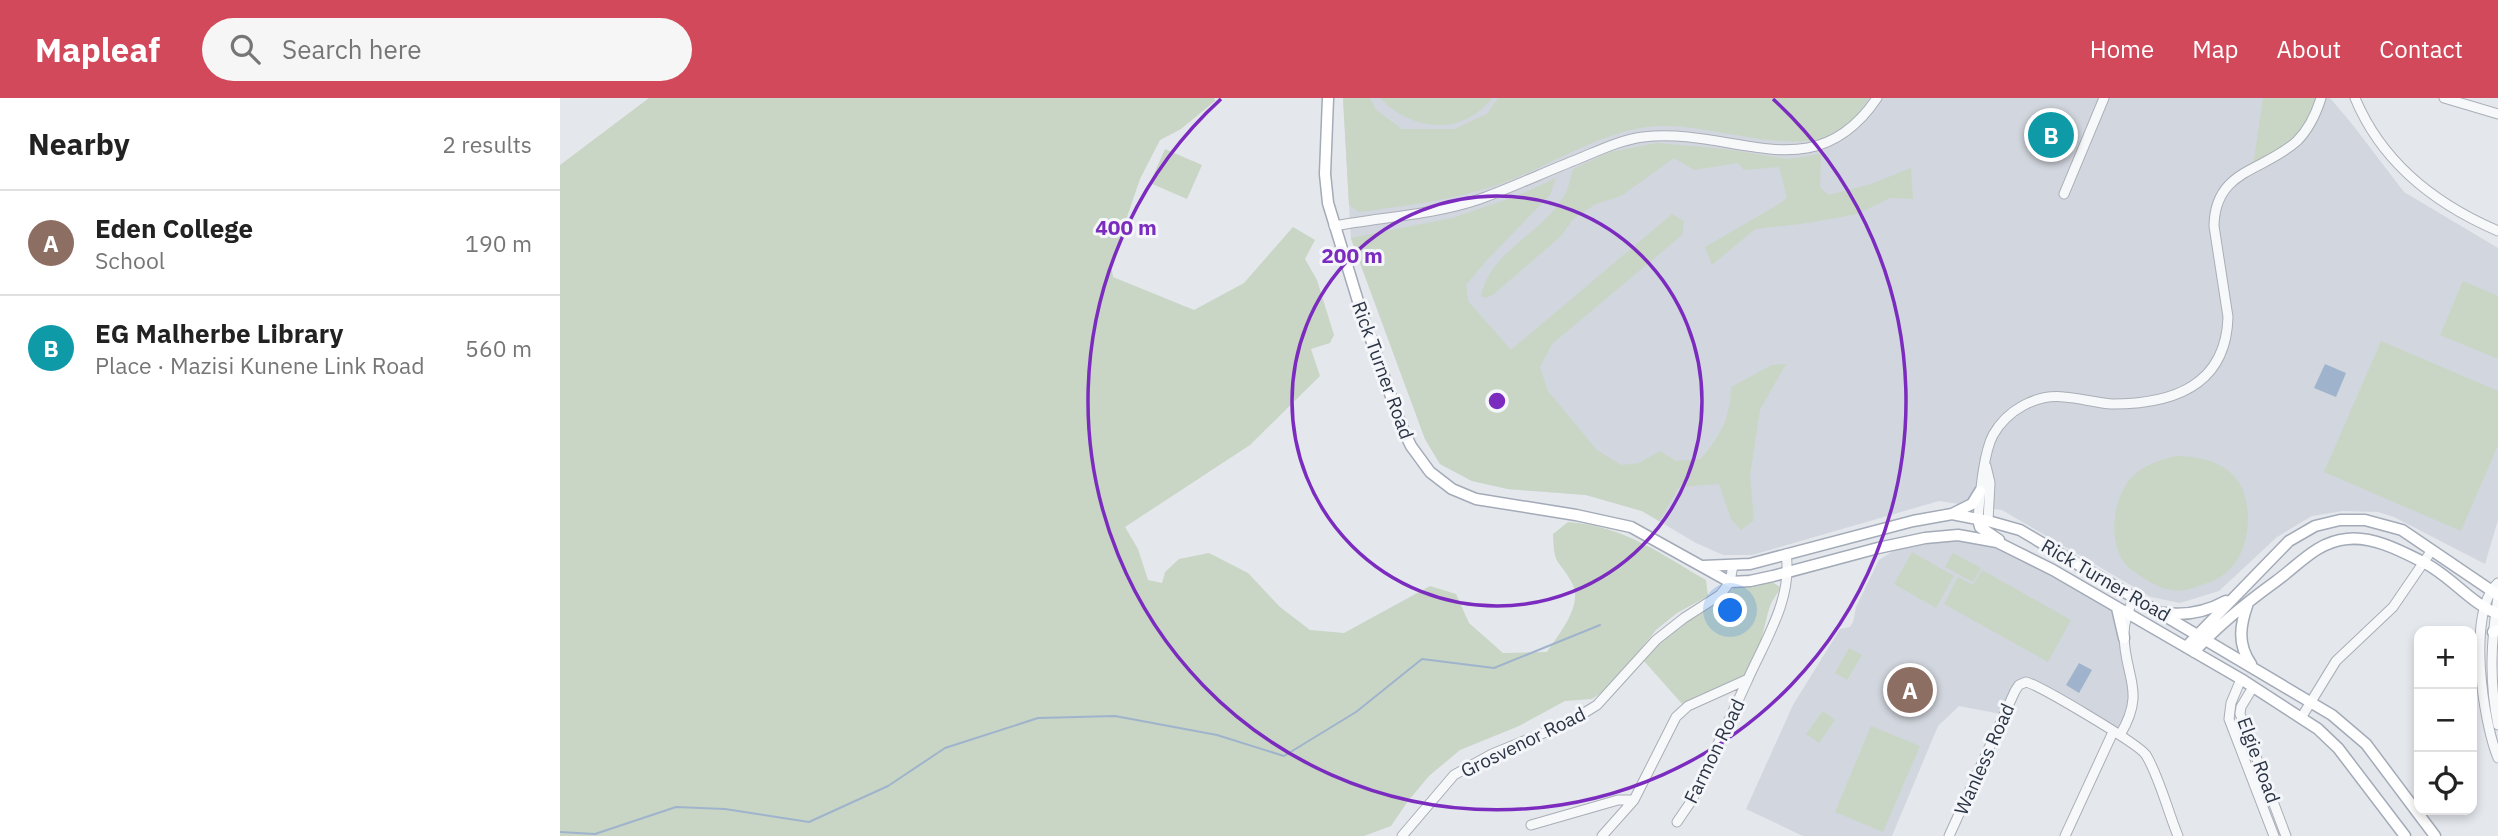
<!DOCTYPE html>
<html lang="en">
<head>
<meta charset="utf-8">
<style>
  :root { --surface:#fff; --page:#f6f6f6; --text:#222; --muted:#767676; --line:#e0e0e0; --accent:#d1495b }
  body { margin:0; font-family:"IBM Plex Sans",sans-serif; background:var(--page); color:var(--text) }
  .controls { position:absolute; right:21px; bottom:21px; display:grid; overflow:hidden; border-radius:14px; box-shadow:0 4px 10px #0003 }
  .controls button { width:63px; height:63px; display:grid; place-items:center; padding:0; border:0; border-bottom:2px solid var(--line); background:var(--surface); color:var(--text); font:35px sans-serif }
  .you { position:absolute; left:1171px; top:513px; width:24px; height:24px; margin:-18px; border:5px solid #fff; border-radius:50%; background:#1a73e8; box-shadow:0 0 0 10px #1a73e833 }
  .badge { display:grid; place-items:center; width:46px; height:46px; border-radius:50%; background:var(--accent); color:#fff; font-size:23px; font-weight:700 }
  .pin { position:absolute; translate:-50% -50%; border:4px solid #fff; box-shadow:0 2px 7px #0006 }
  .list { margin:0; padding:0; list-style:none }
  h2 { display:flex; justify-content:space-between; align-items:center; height:91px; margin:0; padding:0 28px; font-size:30px }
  h2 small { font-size:23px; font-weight:400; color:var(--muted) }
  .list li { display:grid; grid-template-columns:46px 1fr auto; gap:21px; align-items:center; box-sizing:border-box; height:105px; padding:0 28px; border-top:2px solid var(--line) }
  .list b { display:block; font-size:26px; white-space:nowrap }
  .list p { margin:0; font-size:23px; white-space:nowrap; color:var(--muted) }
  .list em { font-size:23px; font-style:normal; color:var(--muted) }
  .icon { flex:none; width:38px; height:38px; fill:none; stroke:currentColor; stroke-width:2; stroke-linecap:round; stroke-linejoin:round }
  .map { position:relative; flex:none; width:1938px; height:738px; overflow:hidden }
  header { display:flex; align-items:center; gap:42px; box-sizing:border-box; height:98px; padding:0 35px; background:var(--accent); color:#fff }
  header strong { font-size:33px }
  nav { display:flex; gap:38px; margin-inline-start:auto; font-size:24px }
  .search { width:490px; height:63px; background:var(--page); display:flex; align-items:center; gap:18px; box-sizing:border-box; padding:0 24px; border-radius:38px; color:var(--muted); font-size:26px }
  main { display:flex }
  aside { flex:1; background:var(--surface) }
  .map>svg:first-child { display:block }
  .built { fill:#d2d6de }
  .green { fill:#c9d6c5 }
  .water { fill:#9fb4cc }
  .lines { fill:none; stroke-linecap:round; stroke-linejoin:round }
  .stream { stroke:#9fb4cc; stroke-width:2 }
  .minor-casing { stroke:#a9aeb7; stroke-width:11 }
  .major-casing { stroke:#a3abb8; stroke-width:13 }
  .minor { stroke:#f7f8fa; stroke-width:9 }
  .major { stroke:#fff; stroke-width:10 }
  .ring { fill:none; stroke:#7b2cbf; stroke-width:3.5 }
  .labels { text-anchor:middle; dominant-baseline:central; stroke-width:6; stroke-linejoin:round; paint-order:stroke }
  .street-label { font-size:19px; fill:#2b3445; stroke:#f4f6f9 }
  .centre { fill:#7b2cbf; stroke:#f4f6f9; stroke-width:3.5 }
  .ring-label { font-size:21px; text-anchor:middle; font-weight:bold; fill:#7b2cbf; stroke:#f4f6f9; stroke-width:6; stroke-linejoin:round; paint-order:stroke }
</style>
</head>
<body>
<header>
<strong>Mapleaf</strong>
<div class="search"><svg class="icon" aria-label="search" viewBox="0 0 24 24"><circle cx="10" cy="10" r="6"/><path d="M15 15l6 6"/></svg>Search here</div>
<nav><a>Home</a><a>Map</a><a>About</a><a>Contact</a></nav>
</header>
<main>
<aside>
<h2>Nearby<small>2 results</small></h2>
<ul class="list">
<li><span class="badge" style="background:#8d6e63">A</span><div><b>Eden College</b><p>School</p></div><em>190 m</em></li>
<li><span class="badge" style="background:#0f9aa8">B</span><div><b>EG Malherbe Library</b><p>Place · Mazisi Kunene Link Road</p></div><em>560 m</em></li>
</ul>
</aside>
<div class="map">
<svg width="1938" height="738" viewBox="0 0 1938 738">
  <rect width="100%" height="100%" fill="#e4e7ec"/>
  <path class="built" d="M 783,0 L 1770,0 L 1792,26 L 1844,94 L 1938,150 L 1938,422 L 1925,466 L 1834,419 L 1818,414 L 1783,413 L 1752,418 L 1717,439 L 1659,493 L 1620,505 L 1591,499 L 1442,412 L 1379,403 L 1192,457 L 1163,457 L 1136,445 L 1082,413 L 1026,397 L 948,391 L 912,383 L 880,366 L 865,341 L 791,141 Z
    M 1403,441 L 1441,447 L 1567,519 L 1574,601 L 1559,632 L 1465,582 L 1441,616 L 1399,608 L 1378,628 L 1332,738 L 1243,738 L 1186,711 L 1233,607 L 1280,531 L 1290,529 L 1293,524 L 1296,509 L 1319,462 L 1338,450 Z"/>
  <path class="green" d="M 89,0 L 654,0 L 655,3 L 621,31 L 600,42 L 580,81 L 551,166 L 553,179 L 634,212 L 684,185 L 733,129 L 755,142 L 745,161 L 757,182 L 774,237 L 770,245 L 751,251 L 760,278 L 690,347 L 565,429 L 578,451 L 588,482 L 602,485 L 605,474 L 619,461 L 649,455 L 688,475 L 720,509 L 750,532 L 784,535 L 870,488 L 896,496 L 909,525 L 943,555 L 987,554 C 998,537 1024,507 1012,485 C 998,459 994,470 993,436 L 1008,424 C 1064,428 1099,455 1146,482 L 1148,498 L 1117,515 L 1096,532 L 1067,568 L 1044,593 L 1032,601 L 1005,603 L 959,628 L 900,652 L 869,678 L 848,703 L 831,728 L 804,738 L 0,738 L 0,67 Z
    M 783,0 L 810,0 L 816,12 L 842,31 L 894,31 L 927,16 L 938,0 L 1309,0 C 1301,11 1290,29 1277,35 C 1231,58 1154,27 1104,28 C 1047,28 992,68 940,86 C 894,102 846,108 799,114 L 789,107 Z
    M 820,0 L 932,0 C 902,39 851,33 820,0 Z
    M 1703,0 L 1757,0 C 1745,34 1724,51 1693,68 Z
    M 1097,45 L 1166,51 L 1227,61 L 1261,56 L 1260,89 L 1269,97 L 1311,86 L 1351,70 L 1353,101 L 1330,100 L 1297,116 L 1248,125 L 1195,131 L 1152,167 L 1145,149 L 1219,106 L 1227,100 L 1219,69 L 1184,72 L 1178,65 L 1134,72 L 1114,60 L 1061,98 L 1036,106 L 1014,120 L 1000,139 L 934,196 L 926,200 L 921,198 C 930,151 988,134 1007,92 C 1010,85 1011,77 1013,71 L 1050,54 Z
    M 605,51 L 642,67 L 627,101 L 590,85 Z
    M 996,80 L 990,97 L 926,163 L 906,187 L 908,203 L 951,252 L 1112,116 L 1124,123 L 1122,137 L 992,246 L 980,269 L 988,293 L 1037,352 L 1061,367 L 1079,365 L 1100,353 L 1116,363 L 1141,361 C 1161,336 1170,322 1171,289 L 1212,267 L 1226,266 L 1200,312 L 1190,378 L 1194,422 L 1181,432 L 1171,421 L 1159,386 L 1119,389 L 1099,423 L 1082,413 L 1026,397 L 948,391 L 912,383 L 880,366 L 865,341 L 791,140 L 892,120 L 957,98 Z
    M 1903,183 L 1938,198 L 1938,261 L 1880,237 Z
    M 1821,243 L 1938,293 L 1938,347 L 1901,433 L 1764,374 Z
    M 1617,358 C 1638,359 1660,362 1675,379 C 1695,402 1691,452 1669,472 C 1661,480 1652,484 1641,487 C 1631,491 1622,494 1611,492 C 1596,489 1585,481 1573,473 C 1546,454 1551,404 1570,381 C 1583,367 1599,362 1617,358 Z
    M 1352,454 L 1394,478 L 1376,510 L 1334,486 Z
    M 1393,455 L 1421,470 L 1413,484 L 1385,469 Z
    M 1422,472 L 1511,522 L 1488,564 L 1384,506 L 1398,479 L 1413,487 Z
    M 1212,484 L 1220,489 C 1218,496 1213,501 1210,508 C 1204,527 1199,560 1187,575 C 1176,587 1139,600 1123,607 L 1084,563 C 1106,532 1142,516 1171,492 L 1178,488 Z
    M 1289,550 L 1302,557 L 1287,582 L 1275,575 Z
    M 1263,613 L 1275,622 L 1259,645 L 1246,636 Z
    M 1311,628 L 1360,648 L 1323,734 L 1275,714 Z"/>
  <path class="water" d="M 1765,266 L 1786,275 L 1776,299 L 1754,290 Z
    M 1519,565 L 1532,572 L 1519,595 L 1506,587 Z"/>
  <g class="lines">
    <path class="stream" d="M 0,734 L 35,736 L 116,709 L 165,711 L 249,724 L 328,688 L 385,650 L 478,620 L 555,618 L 657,637 L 724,658 L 796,614 L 862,561 L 934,570 L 1040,527"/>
    <g class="minor-casing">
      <path id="minor" d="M 1795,0 C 1822,65 1875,106 1938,133
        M 1884,0 L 1938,16
        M 1504,96 L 1544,0
        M 774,128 C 822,119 873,117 920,101 C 953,89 985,74 1018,61 C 1040,52 1060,42 1083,39 C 1173,28 1253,95 1317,0
        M 1426,368 L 1430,385 L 1428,423
        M 1418,421 C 1420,399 1423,356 1433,337 C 1447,312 1476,296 1504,299 C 1520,300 1536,305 1552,306 C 1612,306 1666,288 1668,219 L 1654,128 C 1655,71 1703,74 1737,43 C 1749,31 1756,16 1761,0
        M 1938,485 C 1906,513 1923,624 1938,660
        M 1938,499 C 1931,543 1929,583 1938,627
        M 1681,581 L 1671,605 L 1669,621 L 1714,738
        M 1693,589 L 1681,609 L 1680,616 L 1726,738
        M 1741,620 L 1776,563 L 1833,509 L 1872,452
        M 1560,637 C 1587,592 1564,579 1564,536 C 1564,523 1569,511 1574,499
        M 1117,724 L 1132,702 L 1188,581
        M 971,727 L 1058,702 L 1074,702
        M 842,738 L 894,677 L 932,656 L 1008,625 L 1037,607 L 1096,542 L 1124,520 L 1160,497 L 1170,484 L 1173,467
        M 1042,738 L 1074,702 L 1116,619 L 1128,608 L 1188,581 C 1206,541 1233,499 1226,456
        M 1389,738 L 1455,593 L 1459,587 L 1466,584 C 1479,587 1579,646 1586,657 C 1599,678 1608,714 1618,738
        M 1505,738 L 1553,634"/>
    </g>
    <g class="major-casing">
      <path id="major" d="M 768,0 L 765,76 L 768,105 L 801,213 L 841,327 L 851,348 L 870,374 L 892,391 L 916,401 L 1016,417 L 1071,429 L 1170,484 L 1190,483 L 1213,478 L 1318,450 L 1365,440 L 1398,437 L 1437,444 L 1493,472 L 1681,581 L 1758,631 L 1778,650 L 1845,738
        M 1392,416 L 1412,406 L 1420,393
        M 1418,421 L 1420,429 L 1439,442
        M 1143,468 L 1190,466 L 1353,423 L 1392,416 L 1428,423 L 1460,432 L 1772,617 L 1806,646 L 1875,738
        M 1688,505 C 1680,527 1677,546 1691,566
        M 1557,510 L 1564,540
        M 1604,515 C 1627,518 1646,514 1666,503
        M 1933,534 L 1938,532
        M 1626,549 L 1729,443 L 1755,428 L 1780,422 L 1805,422 L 1842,432 L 1938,497
        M 1634,554 C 1658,527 1686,505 1715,484 C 1739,467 1756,444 1787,441 C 1813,438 1841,453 1863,464 C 1891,478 1910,505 1938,516"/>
    </g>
    <use href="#minor" class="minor"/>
    <use href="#major" class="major"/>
  </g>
  <g class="ring">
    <circle cx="937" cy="303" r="205"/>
    <path d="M1213 1A409 409 0 1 1 661 1"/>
  </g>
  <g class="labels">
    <g class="street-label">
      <text transform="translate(823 272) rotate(70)">Rick Turner Road</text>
      <text transform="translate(1546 482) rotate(30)">Rick Turner Road</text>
      <text transform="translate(963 644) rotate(-26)">Grosvenor Road</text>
      <text transform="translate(1154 653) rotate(-64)">Farmon Road</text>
      <text transform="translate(1424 661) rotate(-66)">Wanless Road</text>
      <text transform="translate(1699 662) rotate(70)">Elgie Road</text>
    </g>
  </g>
  <circle cx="937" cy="303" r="10" class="centre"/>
  <g class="ring-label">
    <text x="566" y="137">400 m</text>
    <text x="792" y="165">200 m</text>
  </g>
</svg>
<div class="controls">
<button>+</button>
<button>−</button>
<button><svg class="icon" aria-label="locate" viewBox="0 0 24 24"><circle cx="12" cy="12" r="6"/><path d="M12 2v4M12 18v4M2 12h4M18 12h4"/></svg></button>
</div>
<div class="you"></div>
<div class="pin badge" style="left:1350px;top:592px;background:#8d6e63">A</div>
<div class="pin badge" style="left:1491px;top:37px;background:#0f9aa8">B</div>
</div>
</main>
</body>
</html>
